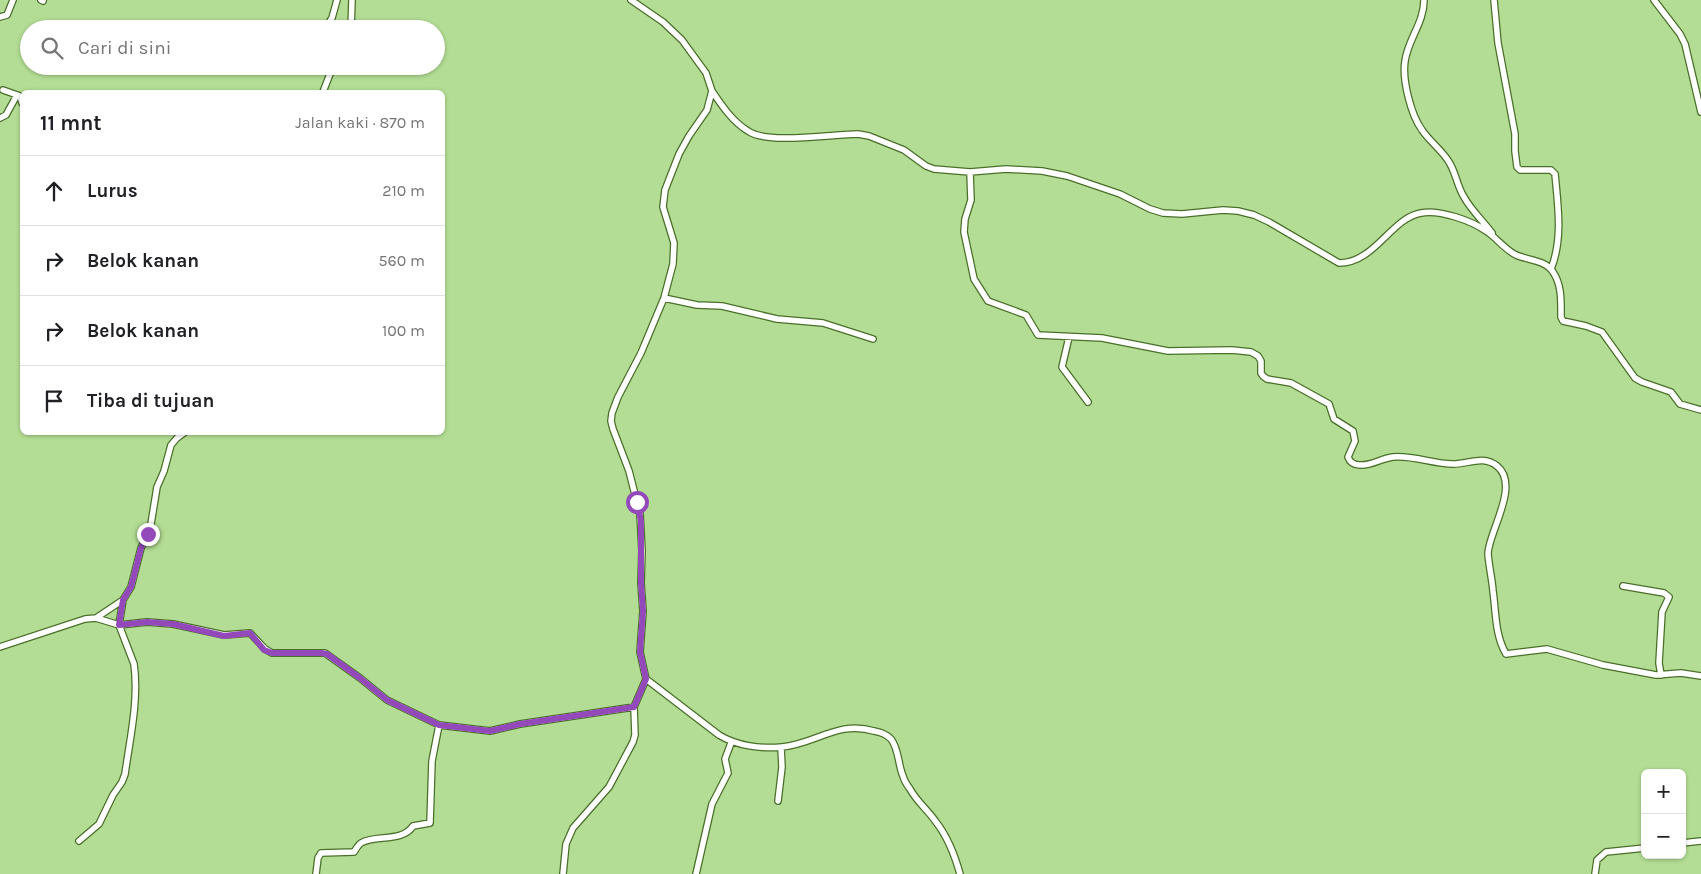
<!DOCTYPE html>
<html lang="id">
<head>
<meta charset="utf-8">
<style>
  :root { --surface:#fff; --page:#f6f6f6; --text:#202124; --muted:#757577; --line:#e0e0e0 }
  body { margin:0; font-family:Karla,sans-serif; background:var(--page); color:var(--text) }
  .controls { position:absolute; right:15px; bottom:15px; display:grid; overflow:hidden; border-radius:8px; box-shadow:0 1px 4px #0004 }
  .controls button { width:45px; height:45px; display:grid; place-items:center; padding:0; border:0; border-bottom:1px solid var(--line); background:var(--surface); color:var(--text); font:25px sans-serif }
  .stop { position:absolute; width:15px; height:15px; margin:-11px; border:4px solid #9449bb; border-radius:50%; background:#fff }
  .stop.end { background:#9449bb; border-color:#fff; box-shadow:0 1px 5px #0008 }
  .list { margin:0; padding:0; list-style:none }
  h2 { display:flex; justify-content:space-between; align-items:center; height:65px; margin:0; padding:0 20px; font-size:21px }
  h2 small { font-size:16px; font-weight:400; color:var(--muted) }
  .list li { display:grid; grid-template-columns:32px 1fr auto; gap:15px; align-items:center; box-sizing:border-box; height:70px; padding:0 20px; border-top:1px solid var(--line) }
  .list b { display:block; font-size:19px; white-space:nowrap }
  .list em { font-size:16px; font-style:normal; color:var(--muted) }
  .icon { flex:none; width:28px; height:28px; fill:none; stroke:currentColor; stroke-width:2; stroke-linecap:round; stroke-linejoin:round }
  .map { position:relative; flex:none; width:1701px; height:874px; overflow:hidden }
  .search { position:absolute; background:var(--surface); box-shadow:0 1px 4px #0004; left:20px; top:20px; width:425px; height:55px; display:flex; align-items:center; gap:12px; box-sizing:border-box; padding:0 18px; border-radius:28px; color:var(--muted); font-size:19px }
  .panel { position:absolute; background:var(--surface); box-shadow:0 1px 4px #0004; left:20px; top:90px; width:425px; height:345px; border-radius:8px }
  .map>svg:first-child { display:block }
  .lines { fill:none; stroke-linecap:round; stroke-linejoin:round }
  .minor-casing { stroke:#4a6f29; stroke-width:8 }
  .minor { stroke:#fff; stroke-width:5.5 }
  .route { stroke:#9449bb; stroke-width:6 }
</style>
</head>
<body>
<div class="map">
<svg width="1701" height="874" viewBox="0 0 1701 874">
  <rect width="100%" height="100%" fill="#b3dd94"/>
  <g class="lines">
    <g class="minor-casing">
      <path id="minor" d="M 41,0 L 43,1
        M 631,0 L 663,22 L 682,40 L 706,73 L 712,91 L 707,110 L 689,136 L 679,154 L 665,190 L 663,207 L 674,243 L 673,264 L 664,298 L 641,353 L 618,397 L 612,413 L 611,421 L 613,429 L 629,471 L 640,514 L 642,551 L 641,583 L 643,611 L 640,652 L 646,679 L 719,735 C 737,746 761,749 782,747 C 816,744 838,720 874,731 C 881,732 887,735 891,739 C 899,749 898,765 903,776 C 904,780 907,785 910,789 C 917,802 928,810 936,822 C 947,836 955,856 960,874
        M 1424,0 C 1424,23 1408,39 1405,61 C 1402,80 1411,115 1422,130 C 1430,142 1442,150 1449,162 C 1456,173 1457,186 1464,197 C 1471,210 1483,221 1492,233
        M 1494,0 L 1498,43 L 1515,134 L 1515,151 L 1517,167 L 1520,170 L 1551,170 L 1555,174 C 1558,206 1563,239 1551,269
        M 1654,0 L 1680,34 L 1685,44 L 1701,112
        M 0,17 L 7,15 L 13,0
        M 325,29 L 332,18 L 337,0
        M 351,29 L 352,0
        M 3,90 L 20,96 L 22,103
        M 712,91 C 722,106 733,122 748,131 C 768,145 832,134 858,134 L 869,136 L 904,150 L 926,166 L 934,169 L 970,172 L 1006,169 L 1042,171 L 1067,176 L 1120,194 L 1150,209 L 1163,213 L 1182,214 L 1223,210 L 1238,211 L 1254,215 L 1269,222 L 1339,263 C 1375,263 1391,218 1421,213 C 1439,209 1472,221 1486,231 C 1497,238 1504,249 1516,255 C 1527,260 1546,260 1553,272 C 1562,285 1561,302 1561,317 L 1563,321 L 1586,326 L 1602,332 L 1635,378 L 1642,382 L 1671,392 L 1680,404 L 1701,410
        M 323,92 L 333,66
        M 0,118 L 6,115 L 17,95
        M 970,172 L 971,200 L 965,219 L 964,232 L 974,279 L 988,301 L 1026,315 L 1038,335 L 1102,338 L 1168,351 L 1232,350 L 1251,352 L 1258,356 L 1261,361 L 1261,373 L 1263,376 L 1267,379 L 1291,383 L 1329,404 L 1334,419 L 1353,431 L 1355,441 L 1348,457 C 1350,463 1354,465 1360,465 C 1371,466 1382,458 1393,457 C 1413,455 1433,464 1453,464 C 1469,464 1483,455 1497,466 C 1521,485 1488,533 1488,554 C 1489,566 1492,579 1493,591 C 1496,613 1495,635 1506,654 L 1547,649 L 1603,665 L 1656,675 L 1681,673 L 1701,676
        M 664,298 L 697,305 L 722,306 L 777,319 L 823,323 L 873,339
        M 1069,337 L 1062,367 L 1088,402
        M 1623,586 L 1664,593 L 1669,597 L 1662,612 L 1659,663 L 1661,675
        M 96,618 L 123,600 L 131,587 L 141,548 L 150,530 L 157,487 L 164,471 L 171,445 L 177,438 L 185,432
        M 0,647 L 85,619 L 96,618 L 119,625 L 147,622 L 173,624 L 224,635 L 250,633 L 265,649 L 272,653 L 325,653 L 360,678 L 387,700 L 439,725 L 490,731 L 520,724 L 634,707
        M 778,801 L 782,767 L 781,748
        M 79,841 L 99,824 L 113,795 L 122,782 L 125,774 C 130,738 139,700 134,664 L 119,625 L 123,600
        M 1682,843 L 1701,841
        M 316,874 L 318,858 L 321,853 L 354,852 C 356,849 358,845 361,843 C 375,834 402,843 413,826 L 430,823 L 432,761 L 439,725
        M 563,874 L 566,844 L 573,828 L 609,787 L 633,742 L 635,735 L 634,707 L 646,679
        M 696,874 L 712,804 L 728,773 L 725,759 L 731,743
        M 1595,874 L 1597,860 L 1606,852 L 1645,848"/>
    </g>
    <use href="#minor" class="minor"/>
  </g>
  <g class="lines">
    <path class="route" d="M 148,534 L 141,548 L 131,587 L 123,600 L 119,625 L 147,622 L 173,624 L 224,636 L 250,633 L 264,650 L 272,653 L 321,653 L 327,654 L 360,678 L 387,700 L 439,725 L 490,731 L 520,724 L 634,707 L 646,679 L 640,652 L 643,611 L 641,583 L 641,521 L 637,502"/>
  </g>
</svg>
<div class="controls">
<button>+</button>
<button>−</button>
</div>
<div class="stop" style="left:637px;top:502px"></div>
<div class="stop end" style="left:148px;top:534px"></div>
<div class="search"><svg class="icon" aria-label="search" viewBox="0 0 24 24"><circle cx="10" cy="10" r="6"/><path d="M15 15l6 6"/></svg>Cari di sini</div>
<section class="panel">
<h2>11 mnt<small>Jalan kaki · 870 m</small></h2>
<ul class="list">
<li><svg class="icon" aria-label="ahead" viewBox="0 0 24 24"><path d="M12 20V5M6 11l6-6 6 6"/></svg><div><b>Lurus</b></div><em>210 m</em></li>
<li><svg class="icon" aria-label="right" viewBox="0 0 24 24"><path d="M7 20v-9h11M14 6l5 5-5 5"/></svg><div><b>Belok kanan</b></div><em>560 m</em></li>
<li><svg class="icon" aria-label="right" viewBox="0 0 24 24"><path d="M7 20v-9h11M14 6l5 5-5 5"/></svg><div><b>Belok kanan</b></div><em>100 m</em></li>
<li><svg class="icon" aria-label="arrive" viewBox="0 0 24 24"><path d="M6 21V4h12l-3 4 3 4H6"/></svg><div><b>Tiba di tujuan</b></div></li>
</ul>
</section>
</div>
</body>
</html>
